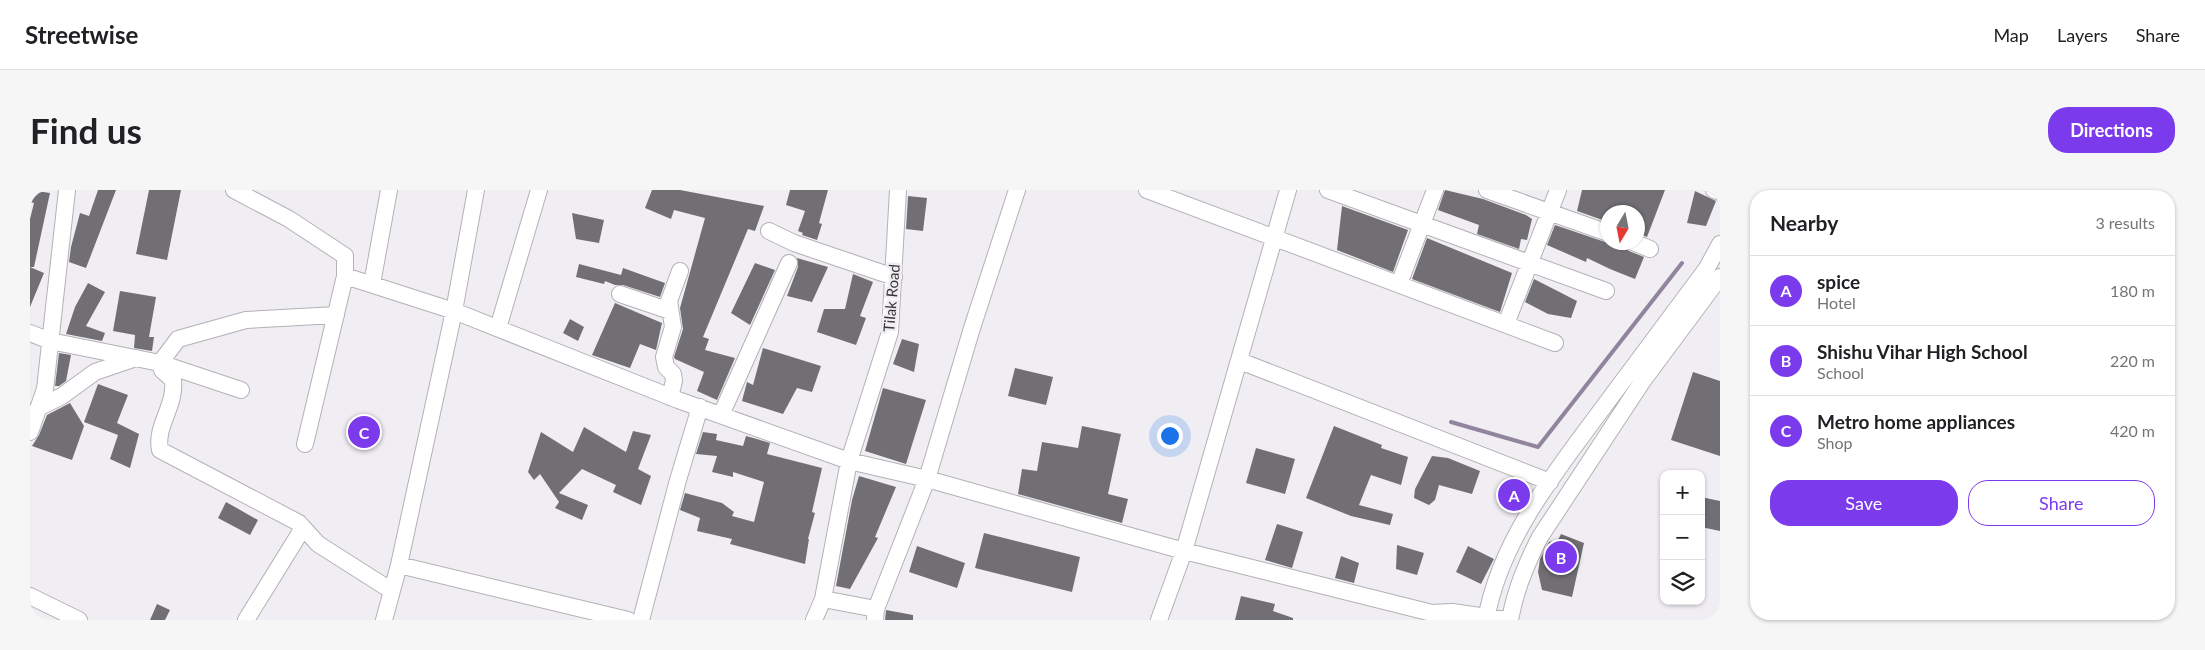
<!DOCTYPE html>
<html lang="en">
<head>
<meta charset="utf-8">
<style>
  :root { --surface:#fff; --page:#f6f6f6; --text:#202124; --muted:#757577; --line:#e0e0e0; --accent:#7c3aed }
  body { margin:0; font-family:Lato,sans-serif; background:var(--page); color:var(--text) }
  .controls { position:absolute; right:15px; bottom:15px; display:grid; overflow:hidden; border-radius:10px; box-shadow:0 1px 4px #0004 }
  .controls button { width:45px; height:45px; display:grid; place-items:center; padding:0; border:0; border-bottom:1px solid var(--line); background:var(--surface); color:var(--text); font:25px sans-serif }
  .compass { position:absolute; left:1570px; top:15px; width:45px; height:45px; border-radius:50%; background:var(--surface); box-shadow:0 1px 4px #0004; rotate:190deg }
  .you { position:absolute; left:1139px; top:245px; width:18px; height:18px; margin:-12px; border:4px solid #fff; border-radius:50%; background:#1a73e8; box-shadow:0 0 0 8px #1a73e833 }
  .badge { display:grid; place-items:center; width:32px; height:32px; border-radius:50%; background:var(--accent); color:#fff; font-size:16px; font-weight:700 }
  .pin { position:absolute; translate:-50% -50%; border:2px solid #fff; box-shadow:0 1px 5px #0006 }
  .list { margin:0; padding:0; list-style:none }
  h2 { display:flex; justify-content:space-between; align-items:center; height:65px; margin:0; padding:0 20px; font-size:21px }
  h2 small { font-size:16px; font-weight:400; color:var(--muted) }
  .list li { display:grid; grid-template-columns:32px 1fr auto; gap:15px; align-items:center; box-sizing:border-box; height:70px; padding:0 20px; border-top:1px solid var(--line) }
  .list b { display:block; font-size:19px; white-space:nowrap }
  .list p { margin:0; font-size:16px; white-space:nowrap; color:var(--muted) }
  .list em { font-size:16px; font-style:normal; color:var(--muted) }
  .actions { display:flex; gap:10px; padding:15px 20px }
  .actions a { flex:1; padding:11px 0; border:1px solid var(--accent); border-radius:20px; text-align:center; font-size:18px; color:var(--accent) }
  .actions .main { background:var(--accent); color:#fff }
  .icon { flex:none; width:28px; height:28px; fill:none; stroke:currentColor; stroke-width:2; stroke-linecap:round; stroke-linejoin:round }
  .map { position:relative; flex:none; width:1690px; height:430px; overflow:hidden; border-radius:20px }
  header { display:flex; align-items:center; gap:30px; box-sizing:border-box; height:70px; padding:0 25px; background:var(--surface); border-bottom:1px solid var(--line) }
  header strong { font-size:24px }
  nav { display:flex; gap:28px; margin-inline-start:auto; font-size:18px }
  .intro { display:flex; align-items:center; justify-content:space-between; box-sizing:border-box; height:120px; padding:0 30px }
  h1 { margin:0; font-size:35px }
  .button { padding:12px 22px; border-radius:20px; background:var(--accent); color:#fff; font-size:18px; font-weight:700 }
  main { display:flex; gap:30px; padding:0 30px }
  aside { flex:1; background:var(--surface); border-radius:20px; box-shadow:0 1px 4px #0004 }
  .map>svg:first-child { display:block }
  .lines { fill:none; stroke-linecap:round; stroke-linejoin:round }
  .stream { stroke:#91859e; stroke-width:4 }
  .building { fill:#716f74 }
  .minor-casing { stroke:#b3b1b5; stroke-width:18 }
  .minor { stroke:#fff; stroke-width:16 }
  .labels { text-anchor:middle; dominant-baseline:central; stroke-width:5; stroke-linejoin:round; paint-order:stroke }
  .street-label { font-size:15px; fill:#373638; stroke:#f1eef3 }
</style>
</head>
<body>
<header>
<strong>Streetwise</strong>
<nav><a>Map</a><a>Layers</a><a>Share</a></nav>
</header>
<div class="intro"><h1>Find us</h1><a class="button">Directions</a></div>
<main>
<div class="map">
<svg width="1690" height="430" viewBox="0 0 1690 430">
  <rect width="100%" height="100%" fill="#f1eef3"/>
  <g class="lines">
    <path class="stream" d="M 1421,232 L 1508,257 L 1652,73"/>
  </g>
  <path class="building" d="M 0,0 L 20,3 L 4,77 L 0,77 L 14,83 L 0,117 L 0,29 L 4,13 L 0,12 Z
    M 68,0 L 86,0 L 56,78 L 39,72 L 41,57 L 50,23 L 59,26 Z
    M 119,0 L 151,0 L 137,70 L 106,64 Z
    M 622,0 L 650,0 L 734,16 L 725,41 L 718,39 L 673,147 L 679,149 L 675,160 L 705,168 L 687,210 L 667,201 L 674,182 L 645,169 L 644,167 L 653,139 L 650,118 L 675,28 L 644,20 L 641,29 L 615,18 Z
    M 760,0 L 798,0 L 789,33 L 792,34 L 787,50 L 772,45 L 773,43 L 768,41 L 775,21 L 756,15 Z
    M 1415,0 L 1453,9 L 1496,25 L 1502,29 L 1497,50 L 1491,49 L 1489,59 L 1447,44 L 1449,35 L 1408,20 Z
    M 1552,0 L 1635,0 L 1617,47 L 1608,43 L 1608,22 L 1578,22 L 1578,32 L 1547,21 Z
    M 1665,1 L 1686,11 L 1676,36 L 1657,33 Z
    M 878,6 L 897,8 L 893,41 L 876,39 Z
    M 1312,16 L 1378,40 L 1363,82 L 1307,60 Z
    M 542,23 L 574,30 L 569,53 L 546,49 Z
    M 1525,35 L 1575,52 L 1594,56 L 1599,61 L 1614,67 L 1605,89 L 1580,79 L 1557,68 L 1556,72 L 1517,55 Z
    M 1397,48 L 1482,83 L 1470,122 L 1382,89 Z
    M 767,68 L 798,77 L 782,112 L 757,106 L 768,77 Z
    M 725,73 L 745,80 L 720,135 L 701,123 Z
    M 549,74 L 591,85 L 593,78 L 635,93 L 630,107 L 593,95 L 585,95 L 575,91 L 574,94 L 546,87 Z
    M 823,84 L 843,92 L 830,126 L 836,128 L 826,155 L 787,142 L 794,119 L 815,119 Z
    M 1504,89 L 1547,111 L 1541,128 L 1518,124 L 1495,112 Z
    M 58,93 L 75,102 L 56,136 L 75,143 L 72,151 L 36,144 L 45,117 Z
    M 90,101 L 126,107 L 119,147 L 124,147 L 122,161 L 104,158 L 105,145 L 83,141 Z
    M 585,113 L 632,133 L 626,160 L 610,154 L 600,178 L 562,165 Z
    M 540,129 L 554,137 L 548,151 L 533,143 Z
    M 872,149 L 889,154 L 884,182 L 863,174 Z
    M 733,158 L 791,176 L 782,202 L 767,198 L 753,224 L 712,211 L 717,192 L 723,195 Z
    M 29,163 L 41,165 L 36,191 L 29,196 L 25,196 Z
    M 985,178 L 1023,187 L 1016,215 L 978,206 Z
    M 1663,182 L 1690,191 L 1690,266 L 1641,250 Z
    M 68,194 L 98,205 L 87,233 L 109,244 L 100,278 L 80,269 L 88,245 L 54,232 Z
    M 853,198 L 896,210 L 876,274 L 835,261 Z
    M 40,213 L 54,236 L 42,270 L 2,256 L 9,245 L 17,225 Z
    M 1052,236 L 1091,244 L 1078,304 L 1098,309 L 1092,333 L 988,304 L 992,279 L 1007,281 L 1012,252 L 1048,258 Z
    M 1304,236 L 1352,255 L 1351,258 L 1378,267 L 1371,295 L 1341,285 L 1329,315 L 1363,324 L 1360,335 L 1321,326 L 1276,308 Z
    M 554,237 L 596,262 L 603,241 L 621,245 L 608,279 L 621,286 L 611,315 L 583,302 L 586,295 L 552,279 L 529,303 L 558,315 L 552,330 L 525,318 L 529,312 L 510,284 L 504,290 L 498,282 L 511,242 L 543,262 Z
    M 673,242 L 687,244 L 686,250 L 713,256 L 716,246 L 727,249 L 740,253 L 737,264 L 792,278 L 782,322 L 785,323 L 778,349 L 779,349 L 775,374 L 700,354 L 702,349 L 667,341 L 670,328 L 650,320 L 655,303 L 692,313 L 704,322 L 702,326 L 724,332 L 734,292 L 703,282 L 703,287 L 682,282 L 687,266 L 666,264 Z
    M 1226,258 L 1265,269 L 1255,304 L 1216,293 Z
    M 1402,266 L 1418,268 L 1450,281 L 1442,304 L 1409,295 L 1405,310 L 1399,315 L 1384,308 L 1385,299 Z
    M 829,286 L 866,297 L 845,347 L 848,348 L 820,399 L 806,396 L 822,310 Z
    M 1671,307 L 1690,311 L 1690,341 L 1671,337 Z
    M 196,312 L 228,330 L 220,345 L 188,328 Z
    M 1247,334 L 1273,342 L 1262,378 L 1235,370 Z
    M 954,343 L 1050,367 L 1042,402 L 945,378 Z
    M 1531,344 L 1554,353 L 1542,407 L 1512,400 L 1508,382 L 1510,369 L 1519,352 L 1528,350 Z
    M 1367,355 L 1394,363 L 1387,385 L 1366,379 Z
    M 887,356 L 935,373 L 927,398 L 879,382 Z
    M 1438,356 L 1464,369 L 1451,394 L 1426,382 Z
    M 1311,366 L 1329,373 L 1324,393 L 1305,388 Z
    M 1211,406 L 1245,414 L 1243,421 L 1263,428 L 1263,430 L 1205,430 Z
    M 127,414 L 140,420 L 135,430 L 120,430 Z
    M 856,420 L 883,425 L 883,430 L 855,430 Z"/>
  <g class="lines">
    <g class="minor-casing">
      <path id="minor" d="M 204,0 L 259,29 L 315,66 L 315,86 L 424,121 L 648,210 L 819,271 L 897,289 L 1154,361 L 1402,423 L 1422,422 L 1478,430
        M 1117,0 L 1525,153
        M 1298,0 L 1576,101
        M 1457,0 L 1578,43
        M 1684,0 L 1690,2
        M 739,41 L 764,53 L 864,87
        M 1603,52 L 1620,59
        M 342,94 L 359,0
        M 1369,94 L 1405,0
        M 590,104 L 640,121
        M 306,125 L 216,130 L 148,149 L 130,173 L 132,180 L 143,190 C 146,217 125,235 130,260 L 269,333 L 288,354 L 362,401
        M 1476,134 L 1528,0
        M 468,138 L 509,0
        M 0,143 L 20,151 L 130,173 L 211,200
        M 1210,171 L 1520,292
        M 640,207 L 644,191 L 643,184 L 636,177 L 634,167 L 643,137 L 639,111 L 650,81
        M 8,218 L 32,206 L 65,182 L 106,168
        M 691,225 L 759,73
        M 0,242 L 15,199 L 37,0
        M 275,254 L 315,86
        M 369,375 L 598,430
        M 0,406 L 49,430
        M 793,409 L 846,419
        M 216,430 L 273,338
        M 354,430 L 369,375 L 424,121 L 446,0
        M 611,430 L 648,290 L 670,217
        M 784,430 L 793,409 L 819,271 L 860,142 L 868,0
        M 845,430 L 846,419 L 897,289 L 942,138 L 987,0
        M 1129,430 L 1154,361 L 1258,0
        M 1456,430 C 1470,349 1527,280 1575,215 C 1609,169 1643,124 1677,78 L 1690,54
        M 1480,430 C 1485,400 1496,374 1510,347 L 1612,192 L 1690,87"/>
    </g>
    <use href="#minor" class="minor"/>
  </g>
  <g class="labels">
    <g class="street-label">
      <text transform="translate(861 108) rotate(-85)">Tilak Road</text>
    </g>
  </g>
</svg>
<div class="controls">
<button>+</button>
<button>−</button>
<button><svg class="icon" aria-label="layers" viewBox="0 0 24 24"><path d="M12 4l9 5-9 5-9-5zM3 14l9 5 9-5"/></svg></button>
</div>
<svg class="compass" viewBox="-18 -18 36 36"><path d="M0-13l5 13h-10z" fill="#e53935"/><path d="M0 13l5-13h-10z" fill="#757577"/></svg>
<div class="you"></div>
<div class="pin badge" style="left:1484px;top:305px">A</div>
<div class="pin badge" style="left:1531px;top:367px">B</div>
<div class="pin badge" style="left:334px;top:242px">C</div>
</div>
<aside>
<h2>Nearby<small>3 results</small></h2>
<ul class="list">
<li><span class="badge">A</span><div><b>spice</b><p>Hotel</p></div><em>180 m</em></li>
<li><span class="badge">B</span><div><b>Shishu Vihar High School</b><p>School</p></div><em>220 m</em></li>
<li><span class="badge">C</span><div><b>Metro home appliances</b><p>Shop</p></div><em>420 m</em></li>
</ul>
<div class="actions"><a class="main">Save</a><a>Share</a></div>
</aside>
</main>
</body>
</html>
